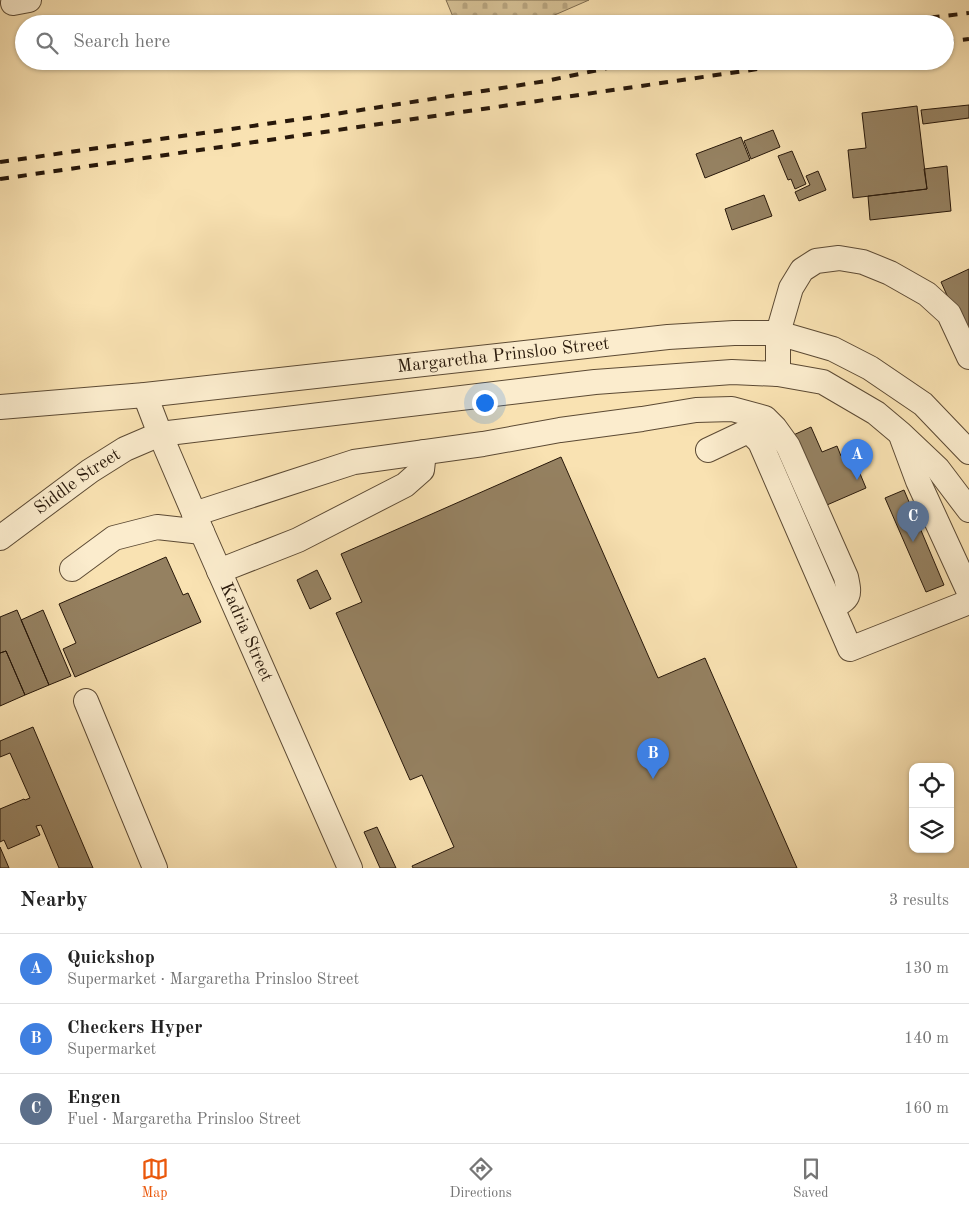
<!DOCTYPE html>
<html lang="en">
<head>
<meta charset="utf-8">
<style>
  :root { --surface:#fff; --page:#f6f6f6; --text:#222; --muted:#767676; --line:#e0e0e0; --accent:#ea580c }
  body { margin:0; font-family:"Old Standard TT",serif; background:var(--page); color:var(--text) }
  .controls { position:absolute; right:15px; bottom:15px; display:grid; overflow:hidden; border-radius:10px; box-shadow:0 1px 4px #0004 }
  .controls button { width:45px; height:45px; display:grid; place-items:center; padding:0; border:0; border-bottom:1px solid var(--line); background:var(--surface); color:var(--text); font:25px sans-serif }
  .you { position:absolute; left:484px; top:402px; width:18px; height:18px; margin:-12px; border:4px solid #fff; border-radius:50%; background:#1a73e8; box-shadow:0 0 0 8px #1a73e833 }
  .badge { display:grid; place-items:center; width:32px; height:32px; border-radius:50%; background:var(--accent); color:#fff; font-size:16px; font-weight:700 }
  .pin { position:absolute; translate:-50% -41px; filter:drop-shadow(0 1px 2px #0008) }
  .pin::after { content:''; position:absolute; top:26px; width:18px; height:15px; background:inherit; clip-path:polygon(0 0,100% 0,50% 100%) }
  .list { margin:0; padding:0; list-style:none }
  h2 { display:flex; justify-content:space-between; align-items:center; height:65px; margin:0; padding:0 20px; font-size:21px }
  h2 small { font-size:16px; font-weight:400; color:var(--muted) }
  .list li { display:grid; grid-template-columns:32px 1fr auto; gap:15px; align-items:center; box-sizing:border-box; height:70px; padding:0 20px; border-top:1px solid var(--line) }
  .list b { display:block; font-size:19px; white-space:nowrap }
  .list p { margin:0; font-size:16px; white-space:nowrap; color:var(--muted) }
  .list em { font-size:16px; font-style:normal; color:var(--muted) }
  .icon { flex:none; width:28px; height:28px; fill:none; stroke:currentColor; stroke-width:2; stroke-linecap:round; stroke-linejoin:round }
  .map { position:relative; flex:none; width:969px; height:868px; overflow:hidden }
  .search { position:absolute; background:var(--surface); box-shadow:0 1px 4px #0004; left:15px; right:15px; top:15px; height:55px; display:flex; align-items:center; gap:12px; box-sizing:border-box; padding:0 18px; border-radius:28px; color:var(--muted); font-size:19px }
  .sheet { height:275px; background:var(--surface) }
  nav { display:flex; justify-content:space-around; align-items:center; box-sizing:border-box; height:70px; border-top:1px solid var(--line); background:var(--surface); font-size:14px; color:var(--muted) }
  nav a { display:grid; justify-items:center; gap:2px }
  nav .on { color:var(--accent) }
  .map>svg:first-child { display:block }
  .cemetery { fill:url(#cemetery-stones); stroke:#7e6c50 }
  .building { fill:#958161; stroke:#28180a }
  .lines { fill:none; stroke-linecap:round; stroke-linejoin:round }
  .minor-casing { stroke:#5c4a34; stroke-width:26 }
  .minor { stroke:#fbeccd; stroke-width:24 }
  .rail { stroke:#28180a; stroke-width:4; stroke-dasharray:9 9; stroke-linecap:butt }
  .labels { text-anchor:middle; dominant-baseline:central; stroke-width:4.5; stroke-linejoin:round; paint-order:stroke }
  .street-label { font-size:18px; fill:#28180a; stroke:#fbeccd }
</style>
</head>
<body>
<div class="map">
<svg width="969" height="868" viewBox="0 0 969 868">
  <defs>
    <pattern id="cemetery-stones" width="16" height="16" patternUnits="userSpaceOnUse" patternTransform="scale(1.25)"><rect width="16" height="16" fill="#d5c095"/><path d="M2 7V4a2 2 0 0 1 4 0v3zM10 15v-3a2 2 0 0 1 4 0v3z" fill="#b7a47f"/></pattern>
  </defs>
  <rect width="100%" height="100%" fill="#f9e2b2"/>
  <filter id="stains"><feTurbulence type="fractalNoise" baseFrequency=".004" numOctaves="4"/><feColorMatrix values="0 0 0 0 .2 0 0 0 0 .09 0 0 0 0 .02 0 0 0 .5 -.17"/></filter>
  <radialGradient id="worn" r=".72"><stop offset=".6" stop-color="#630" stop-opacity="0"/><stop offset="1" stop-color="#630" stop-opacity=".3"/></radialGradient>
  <path class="cemetery" d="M 446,0 L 589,0 L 534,24 L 456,24 Z"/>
  <path class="building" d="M 969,105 L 969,118 L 923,124 L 921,110 Z
    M 917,106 L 927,189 L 853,198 L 848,150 L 866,148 L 862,113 Z
    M 773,130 L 780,147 L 751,159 L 744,141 Z
    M 741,137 L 750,160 L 705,178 L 696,154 Z
    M 792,151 L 806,184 L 795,189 L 791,179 L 788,180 L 778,156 Z
    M 947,166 L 951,211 L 870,220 L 868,196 L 927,189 L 924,169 Z
    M 818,171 L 826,190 L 799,201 L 795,192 L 810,185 L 806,176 Z
    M 764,195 L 772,216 L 732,230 L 725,209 Z
    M 969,269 L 969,344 L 941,282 Z
    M 811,427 L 822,452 L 837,446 L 841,456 L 851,452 L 866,488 L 820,508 L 789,437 Z
    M 561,457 L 658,678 L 705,658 L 797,868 L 413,868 L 412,866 L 454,847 L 422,775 L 410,780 L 336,613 L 362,602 L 341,554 Z
    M 904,490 L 944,585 L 926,592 L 885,498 Z
    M 166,557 L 183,595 L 188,593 L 201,622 L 75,677 L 63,649 L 76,643 L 59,604 Z
    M 317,570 L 331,599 L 310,609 L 297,580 Z
    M 17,610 L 49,685 L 25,695 L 6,651 L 0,653 L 0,617 Z
    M 43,610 L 71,676 L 49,685 L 21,620 Z
    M 6,651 L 25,695 L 0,706 L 0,653 Z
    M 33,727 L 93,868 L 59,868 L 41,825 L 36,826 L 40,835 L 8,849 L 4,840 L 0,842 L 0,809 L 24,799 L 25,800 L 30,798 L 10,753 L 0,757 L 0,741 Z
    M 377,827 L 396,868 L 380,868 L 364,832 Z
    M 0,847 L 9,868 L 0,868 Z"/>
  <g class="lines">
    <g class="minor-casing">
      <g id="minor">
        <path d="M 13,3 L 29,0"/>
        <path d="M 778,374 L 778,333 L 791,288 L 802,270 L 816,261 L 839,258 L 863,262 L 890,273 L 927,294 L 949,314 L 969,357"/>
        <path id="s1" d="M 145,395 L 160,434 L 202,532 L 350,868"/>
        <path id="s2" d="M 0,407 L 145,395 L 668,337 L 734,333 L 778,333 L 833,349 L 870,368 L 923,404 L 969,452"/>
        <path d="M 902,438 L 918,481 L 969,592"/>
        <path d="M 708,450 L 744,433 L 751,433 L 760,442 L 850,649 L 969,602"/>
        <path d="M 194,514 L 354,462 L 483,444 L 560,430 L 642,419 L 696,410 L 732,409 L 765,418 L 775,428 L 788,446 L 846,577 C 850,596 850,598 832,607"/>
        <path id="s3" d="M 0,538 L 90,471 L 125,449 L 160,434 L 595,382 L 732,372 L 778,374 L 823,382 L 876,413 L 901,434 L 938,469 L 969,510"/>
        <path d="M 72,569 L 114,538 L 157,527 L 202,532"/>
        <path d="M 219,571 L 298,540 L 405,485 L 422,470 L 424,452"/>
        <path d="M 86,701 L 155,868"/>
      </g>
    </g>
    <use href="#minor" class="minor"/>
    <path class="rail" d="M 877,24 L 969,13
      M 945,42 L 969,39
      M 0,162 L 322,116 L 483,91 L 546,81 L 641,61
      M 0,179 L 813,61"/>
  </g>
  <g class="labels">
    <g class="street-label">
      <text stroke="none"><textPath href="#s2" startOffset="506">Margaretha Prinsloo Street</textPath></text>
      <text stroke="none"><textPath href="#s3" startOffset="96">Siddle Street</textPath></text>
      <text stroke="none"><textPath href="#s1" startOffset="258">Kadria Street</textPath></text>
    </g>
  </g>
  <rect width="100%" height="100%" filter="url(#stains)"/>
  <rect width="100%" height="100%" fill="url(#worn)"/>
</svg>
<div class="controls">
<button><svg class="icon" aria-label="locate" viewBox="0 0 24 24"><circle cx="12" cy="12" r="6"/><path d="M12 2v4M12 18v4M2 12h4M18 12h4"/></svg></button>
<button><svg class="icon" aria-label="layers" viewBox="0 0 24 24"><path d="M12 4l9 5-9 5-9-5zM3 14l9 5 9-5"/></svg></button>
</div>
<div class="you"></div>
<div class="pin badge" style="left:857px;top:480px;background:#3f7fe0">A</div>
<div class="pin badge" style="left:653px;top:779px;background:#3f7fe0">B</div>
<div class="pin badge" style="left:913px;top:542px;background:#5c6f8a">C</div>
<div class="search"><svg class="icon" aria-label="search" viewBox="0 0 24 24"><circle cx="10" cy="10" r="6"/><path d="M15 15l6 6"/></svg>Search here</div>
</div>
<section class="sheet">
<h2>Nearby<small>3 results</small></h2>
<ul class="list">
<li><span class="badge" style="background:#3f7fe0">A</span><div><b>Quickshop</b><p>Supermarket · Margaretha Prinsloo Street</p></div><em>130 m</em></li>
<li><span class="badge" style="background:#3f7fe0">B</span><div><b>Checkers Hyper</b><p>Supermarket</p></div><em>140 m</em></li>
<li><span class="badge" style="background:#5c6f8a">C</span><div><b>Engen</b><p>Fuel · Margaretha Prinsloo Street</p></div><em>160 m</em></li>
</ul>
</section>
<nav>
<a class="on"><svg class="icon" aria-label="map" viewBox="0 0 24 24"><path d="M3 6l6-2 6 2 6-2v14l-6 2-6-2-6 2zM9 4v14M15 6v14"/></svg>Map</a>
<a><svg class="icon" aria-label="directions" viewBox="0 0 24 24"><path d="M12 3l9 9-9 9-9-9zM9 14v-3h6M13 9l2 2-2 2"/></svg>Directions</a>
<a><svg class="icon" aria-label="saved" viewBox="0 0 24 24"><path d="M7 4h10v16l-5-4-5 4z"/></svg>Saved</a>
</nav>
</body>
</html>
